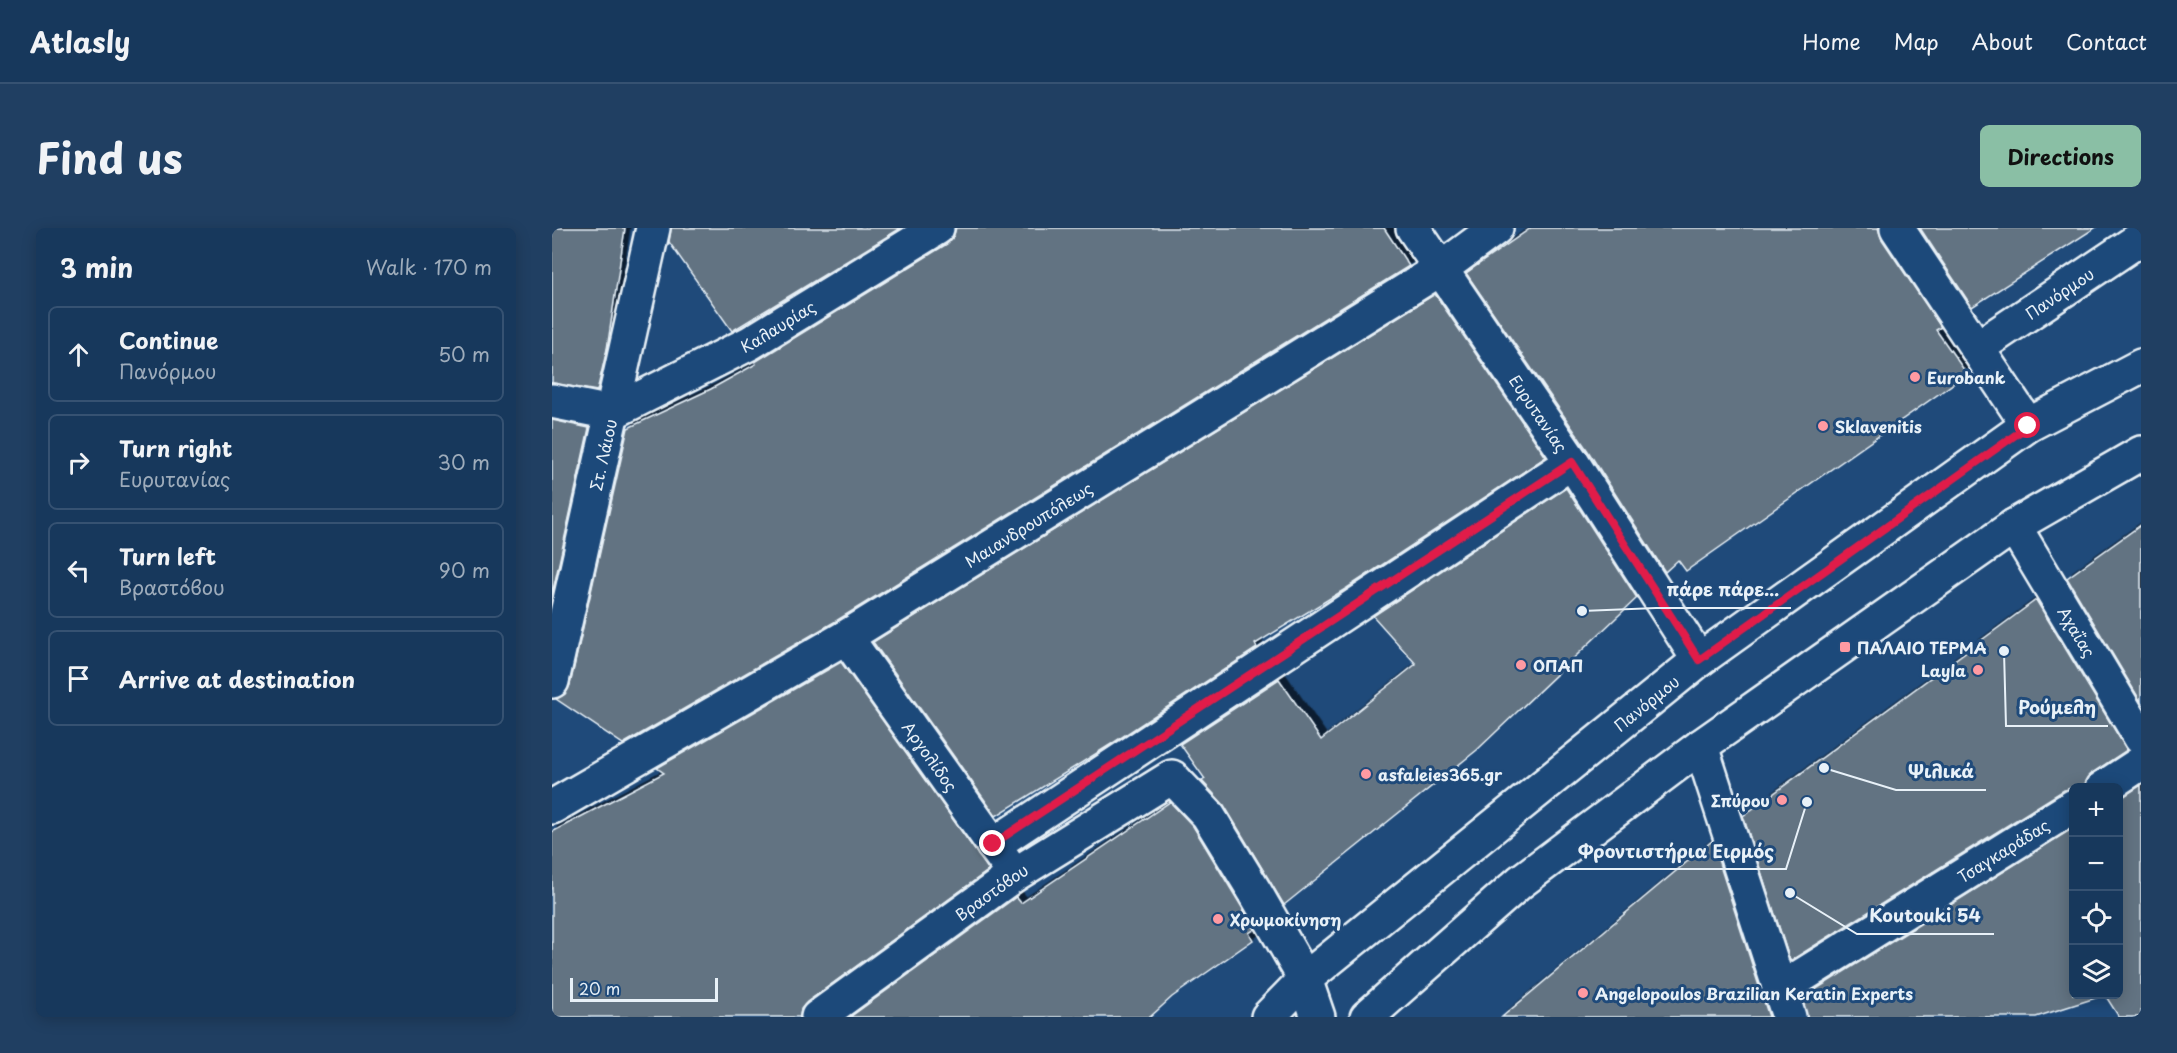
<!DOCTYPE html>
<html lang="en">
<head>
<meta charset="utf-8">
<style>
  :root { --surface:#17385c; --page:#203f62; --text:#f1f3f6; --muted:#9eacbb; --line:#365272; --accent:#8abfa5 }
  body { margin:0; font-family:"Playpen Sans",sans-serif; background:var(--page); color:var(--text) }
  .controls { position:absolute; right:18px; bottom:18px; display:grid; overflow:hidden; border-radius:9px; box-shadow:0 3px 15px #0003 }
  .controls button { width:54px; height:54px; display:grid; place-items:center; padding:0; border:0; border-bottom:2px solid var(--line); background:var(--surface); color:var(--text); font:30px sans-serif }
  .scale { position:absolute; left:18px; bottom:15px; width:148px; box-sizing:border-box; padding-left:6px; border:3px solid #e8f1f8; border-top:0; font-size:16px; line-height:21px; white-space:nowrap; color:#e8f1f8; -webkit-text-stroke:4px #1f4a7a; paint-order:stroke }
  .stop { position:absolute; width:18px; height:18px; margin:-14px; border:4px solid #e11d48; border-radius:50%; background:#fff }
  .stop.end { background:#e11d48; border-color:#fff; box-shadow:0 2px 6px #0008 }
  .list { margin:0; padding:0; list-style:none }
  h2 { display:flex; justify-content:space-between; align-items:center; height:78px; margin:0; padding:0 24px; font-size:26px }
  h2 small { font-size:20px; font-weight:400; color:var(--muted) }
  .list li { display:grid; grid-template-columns:39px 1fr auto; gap:18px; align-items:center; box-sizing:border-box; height:96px; margin:0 12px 12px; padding:0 12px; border:2px solid var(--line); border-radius:9px }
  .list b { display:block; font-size:22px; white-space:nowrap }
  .list p { margin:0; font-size:20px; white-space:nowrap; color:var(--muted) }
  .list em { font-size:20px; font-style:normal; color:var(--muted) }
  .icon { flex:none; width:33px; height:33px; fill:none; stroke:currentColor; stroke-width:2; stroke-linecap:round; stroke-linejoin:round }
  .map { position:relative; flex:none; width:1589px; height:789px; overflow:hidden; border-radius:9px }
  header { display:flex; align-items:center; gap:36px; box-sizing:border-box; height:84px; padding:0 30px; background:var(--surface); border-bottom:2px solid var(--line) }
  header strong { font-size:28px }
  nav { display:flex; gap:33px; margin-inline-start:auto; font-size:21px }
  .intro { display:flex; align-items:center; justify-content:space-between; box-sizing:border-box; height:144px; padding:0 36px }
  h1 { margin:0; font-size:42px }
  .button { padding:15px 27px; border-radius:9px; background:var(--accent); color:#111; font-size:21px; font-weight:700 }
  main { display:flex; gap:36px; padding:0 36px }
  aside { flex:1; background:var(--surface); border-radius:9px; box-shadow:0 3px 15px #0003 }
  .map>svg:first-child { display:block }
  .building { fill:#627382; stroke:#e8f1f8; stroke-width:1.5; filter:url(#shadow) }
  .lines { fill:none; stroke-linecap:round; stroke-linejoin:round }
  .street-casing { stroke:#e8f1f8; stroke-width:38 }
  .secondary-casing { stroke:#e8f1f8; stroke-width:38 }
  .street { stroke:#1f4a7a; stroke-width:33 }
  .secondary { stroke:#1f4a7a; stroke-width:33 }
  .route { stroke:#e11d48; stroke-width:8 }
  .poi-dot { fill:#ff9aa2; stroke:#1f4a7a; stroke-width:2 }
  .labels { text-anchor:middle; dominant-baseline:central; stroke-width:6; stroke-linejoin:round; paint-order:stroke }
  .street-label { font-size:16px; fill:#e8f1f8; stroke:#1f4a7a }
  .poi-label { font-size:16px; font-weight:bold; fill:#e8f1f8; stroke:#1f4a7a; text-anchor:start }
  .leader { fill:none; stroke:#e8f1f8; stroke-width:2 }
  .callout-dot { fill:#e8f1f8; stroke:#1f4a7a; stroke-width:2 }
  .callout-label { font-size:18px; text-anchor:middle; font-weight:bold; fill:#e8f1f8; stroke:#1f4a7a; stroke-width:6; stroke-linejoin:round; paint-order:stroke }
</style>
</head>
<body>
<header>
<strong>Atlasly</strong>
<nav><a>Home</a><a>Map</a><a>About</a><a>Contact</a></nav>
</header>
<div class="intro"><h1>Find us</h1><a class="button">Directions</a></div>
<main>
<aside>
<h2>3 min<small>Walk · 170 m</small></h2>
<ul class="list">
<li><svg class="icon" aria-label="ahead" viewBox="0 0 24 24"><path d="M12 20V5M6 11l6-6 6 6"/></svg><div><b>Continue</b><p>Πανόρμου</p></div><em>50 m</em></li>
<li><svg class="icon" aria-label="right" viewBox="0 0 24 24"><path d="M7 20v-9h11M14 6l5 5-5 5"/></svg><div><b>Turn right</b><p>Ευρυτανίας</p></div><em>30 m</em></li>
<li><svg class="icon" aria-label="left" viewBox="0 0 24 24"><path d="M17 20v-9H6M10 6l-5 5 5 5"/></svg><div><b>Turn left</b><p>Βραστόβου</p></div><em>90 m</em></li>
<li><svg class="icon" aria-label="arrive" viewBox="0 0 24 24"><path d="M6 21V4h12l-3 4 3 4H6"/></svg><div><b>Arrive at destination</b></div></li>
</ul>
</aside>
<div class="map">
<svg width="1589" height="789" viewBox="0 0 1589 789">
  <defs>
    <filter id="shadow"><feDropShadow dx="5.5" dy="-5.5" stdDeviation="0" flood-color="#0009"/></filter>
  </defs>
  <rect width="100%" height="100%" fill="#1f4a7a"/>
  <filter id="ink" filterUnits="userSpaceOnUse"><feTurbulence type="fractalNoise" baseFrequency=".0167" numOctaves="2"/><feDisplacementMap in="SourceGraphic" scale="12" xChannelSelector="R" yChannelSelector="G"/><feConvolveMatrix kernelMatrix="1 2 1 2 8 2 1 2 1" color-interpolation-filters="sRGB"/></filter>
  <g filter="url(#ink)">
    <path class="building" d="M 0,0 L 73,0 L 55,121 L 45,163 L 0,155 Z
      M 119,0 L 349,0 L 180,103 L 117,14 Z
      M 404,0 L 832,0 L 857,38 L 284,393 L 71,516 L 4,471 L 13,466 L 18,457 L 76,200 L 159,161 L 204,136 L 203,134 L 395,16 L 401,9 Z
      M 979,0 L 1326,0 L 1329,10 L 1389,99 L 1384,102 L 1415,146 L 1134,343 L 1126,332 L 1113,344 L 1036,223 L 914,45 Z
      M 1368,0 L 1543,0 L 1420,79 Z
      M 883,66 L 994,229 L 795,360 L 703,416 L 705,420 L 561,515 L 444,588 L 321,414 Z
      M 0,192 L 37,200 L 0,367 Z
      M 1014,260 L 1085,370 L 925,522 L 732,677 L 672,577 L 650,553 L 653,551 L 628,516 L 727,451 L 769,512 L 864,436 L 821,388 Z
      M 1589,297 L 1589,474 L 1515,350 Z
      M 1484,372 L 1575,522 L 1540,545 L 1533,560 L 1512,562 L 1238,733 L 1191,588 Z
      M 289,434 L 437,642 L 255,774 L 249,781 L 248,789 L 0,789 L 0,604 L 112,545 L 105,540 Z
      M 1589,557 L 1589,789 L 1567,789 L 1553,767 L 1484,789 L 1255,789 L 1250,770 L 1521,600 L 1521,766 L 1566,766 L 1566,572 Z
      M 618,574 L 641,598 L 703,701 L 697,705 L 701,712 L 620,769 L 598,789 L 298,789 L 464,669 L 469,675 Z
      M 1160,613 L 1217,789 L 950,789 L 1045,709 Z"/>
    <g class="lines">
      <g class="street-casing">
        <g id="street">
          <path id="s1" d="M 861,0 L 1020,234 L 1147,432"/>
          <path d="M 1345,0 L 1476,197"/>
          <path id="s2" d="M 1425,120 L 1589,10"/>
          <path d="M 0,173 L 59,185"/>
          <path id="s3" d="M 59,185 L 198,115 L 385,0"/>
          <path id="s4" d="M 1462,298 L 1589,510"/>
          <path id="s5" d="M 294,409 L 453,633"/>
          <path id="s6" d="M 0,453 L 101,0"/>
          <path d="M 1149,518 L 1237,789"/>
          <path d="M 1551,560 L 1589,535"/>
          <path id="s7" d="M 0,579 L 294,409 L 890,40 L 944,0"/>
          <path d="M 441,617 L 1020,234"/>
          <path id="s8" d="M 1227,762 L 1522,578"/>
          <path id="s9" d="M 266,789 L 462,647 L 620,549 L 656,587 L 703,664 L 753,751 L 766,789"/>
        </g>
      </g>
      <g class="secondary-casing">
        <g id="secondary">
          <path id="s10" d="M 716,789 L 753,751 L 1147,432 L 1476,197 L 1589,138"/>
          <path d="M 815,789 L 968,654 L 1149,518 L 1462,298 L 1589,225"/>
        </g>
      </g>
      <use href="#street" class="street"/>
      <use href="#secondary" class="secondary"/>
    </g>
  </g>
  <g class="lines" filter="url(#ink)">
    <path class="route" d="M 441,616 L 1020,234 L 1147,432 L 1476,198"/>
  </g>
  <g class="poi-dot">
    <circle cx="1363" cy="149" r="6"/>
    <circle cx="1271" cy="198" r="6"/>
    <rect x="1287" y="413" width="12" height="12" rx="3"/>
    <circle cx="969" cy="437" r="6"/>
    <circle cx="1426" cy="442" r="6"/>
    <circle cx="814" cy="546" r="6"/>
    <circle cx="1230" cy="572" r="6"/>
    <circle cx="666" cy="691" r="6"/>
    <circle cx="1031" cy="765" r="6"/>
  </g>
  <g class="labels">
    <g class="street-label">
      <text stroke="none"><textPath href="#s2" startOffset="99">Πανόρμου</textPath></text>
      <text stroke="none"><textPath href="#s3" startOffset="188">Καλαυρίας</textPath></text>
      <text stroke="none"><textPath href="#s1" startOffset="224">Ευρυτανίας</textPath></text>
      <text stroke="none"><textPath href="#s6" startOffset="232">Στ. Λάιου</textPath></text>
      <text stroke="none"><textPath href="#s7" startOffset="554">Μαιανδρουπόλεως</textPath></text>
      <text stroke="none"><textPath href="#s4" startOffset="123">Αχαΐας</textPath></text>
      <text stroke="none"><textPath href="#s10" startOffset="492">Πανόρμου</textPath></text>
      <text stroke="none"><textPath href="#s5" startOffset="146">Αργολίδος</textPath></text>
      <text stroke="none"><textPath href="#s8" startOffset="264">Τσαγκαράδας</textPath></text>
      <text stroke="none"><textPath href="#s9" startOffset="214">Βραστόβου</textPath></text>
    </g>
    <g class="poi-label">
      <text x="1375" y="149">Eurobank</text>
      <text x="1283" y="198">Sklavenitis</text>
      <text x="1305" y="419">ΠΑΛΑΙΟ ΤΕΡΜΑ</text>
      <text x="981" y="437">ΟΠΑΠ</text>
      <text x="1414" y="442" text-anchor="end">Layla</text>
      <text x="826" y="546">asfaleies365.gr</text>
      <text x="1218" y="572" text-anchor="end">Σπύρου</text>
      <text x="678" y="691">Χρωμοκίνηση</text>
      <text x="1043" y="765">Angelopoulos Brazilian Keratin Experts</text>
    </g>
  </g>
  <path class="leader" d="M1030 383L1104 380H1239M1452 423L1454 498H1556M1272 540L1344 562H1434M1255 574L1234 641H1013M1238 665L1305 706H1442"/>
  <g class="callout-dot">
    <circle cx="1030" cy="383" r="6"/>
    <circle cx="1452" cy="423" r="6"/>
    <circle cx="1272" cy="540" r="6"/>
    <circle cx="1255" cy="574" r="6"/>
    <circle cx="1238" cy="665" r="6"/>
  </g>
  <g class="callout-label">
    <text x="1171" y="368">πάρε πάρε...</text>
    <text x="1505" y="486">Ρούμελη</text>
    <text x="1389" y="550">Ψιλικά</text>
    <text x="1124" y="630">Φροντιστήρια Ειρμός</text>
    <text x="1373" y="694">Koutouki 54</text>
  </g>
</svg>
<div class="controls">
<button>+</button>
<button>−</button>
<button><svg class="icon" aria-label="locate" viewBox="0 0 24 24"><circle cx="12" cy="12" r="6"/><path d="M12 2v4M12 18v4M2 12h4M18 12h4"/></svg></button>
<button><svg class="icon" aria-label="layers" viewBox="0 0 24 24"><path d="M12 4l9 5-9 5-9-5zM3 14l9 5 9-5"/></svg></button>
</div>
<div class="scale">20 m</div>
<div class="stop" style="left:1476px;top:198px"></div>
<div class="stop end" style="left:441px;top:616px"></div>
</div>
</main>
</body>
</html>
